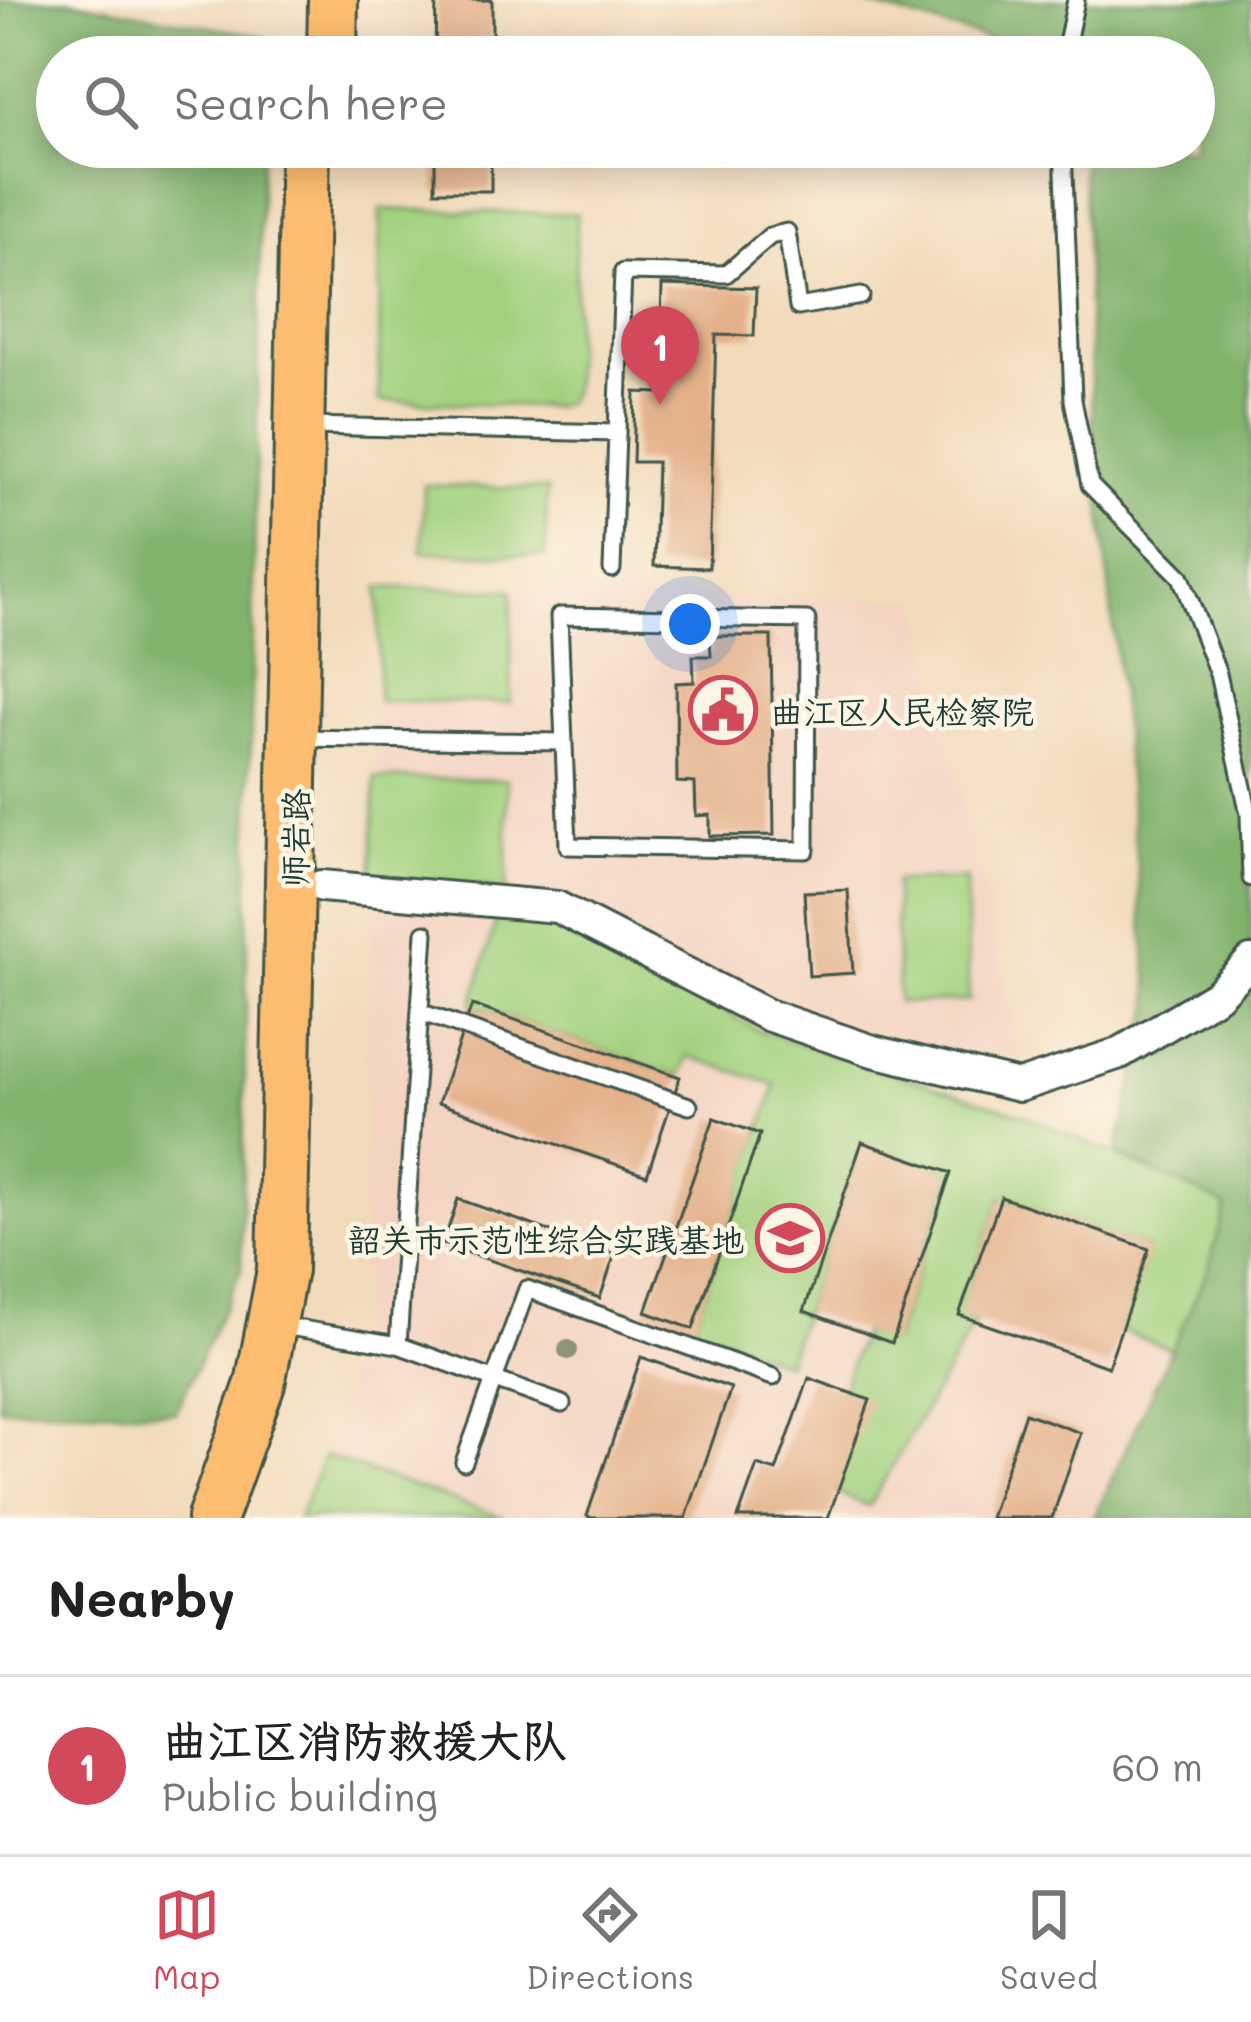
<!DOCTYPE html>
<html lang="en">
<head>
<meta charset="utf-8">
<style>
  :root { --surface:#fff; --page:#f2f2f2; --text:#222; --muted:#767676; --line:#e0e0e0; --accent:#d1495b }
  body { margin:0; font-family:Mali,"LXGW WenKai TC",sans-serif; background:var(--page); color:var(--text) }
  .you { position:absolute; left:690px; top:624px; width:42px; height:42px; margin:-30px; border:9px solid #fff; border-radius:50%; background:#1a73e8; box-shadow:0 0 0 18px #1a73e833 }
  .badge { display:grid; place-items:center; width:78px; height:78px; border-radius:50%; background:var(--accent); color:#fff; font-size:39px; font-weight:700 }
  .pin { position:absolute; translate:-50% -99px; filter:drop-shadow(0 3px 6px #0008) }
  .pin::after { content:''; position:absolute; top:63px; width:42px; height:36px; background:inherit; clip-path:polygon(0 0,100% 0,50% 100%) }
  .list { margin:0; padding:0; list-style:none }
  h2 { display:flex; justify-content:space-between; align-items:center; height:156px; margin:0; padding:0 48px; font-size:51px }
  h2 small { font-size:39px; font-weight:400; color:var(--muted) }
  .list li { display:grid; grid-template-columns:78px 1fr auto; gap:36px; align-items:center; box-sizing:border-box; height:180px; padding:0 48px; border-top:3px solid var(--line) }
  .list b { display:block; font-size:45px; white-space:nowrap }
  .list p { margin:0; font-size:39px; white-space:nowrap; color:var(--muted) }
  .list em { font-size:39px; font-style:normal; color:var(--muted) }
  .icon { flex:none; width:66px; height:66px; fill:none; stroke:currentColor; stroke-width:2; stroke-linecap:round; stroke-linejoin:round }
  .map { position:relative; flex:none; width:1251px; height:1518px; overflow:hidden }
  .search { position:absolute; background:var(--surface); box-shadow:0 6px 30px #0003; left:36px; right:36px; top:36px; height:132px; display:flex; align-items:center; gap:30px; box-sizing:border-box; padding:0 42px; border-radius:66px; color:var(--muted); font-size:45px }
  .sheet { height:336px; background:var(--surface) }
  nav { display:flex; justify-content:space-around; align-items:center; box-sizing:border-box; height:168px; border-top:3px solid var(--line); background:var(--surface); font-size:33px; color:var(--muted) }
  nav a { display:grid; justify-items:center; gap:6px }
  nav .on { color:var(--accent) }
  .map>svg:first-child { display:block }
  .built { fill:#f4d3c1 }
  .green { fill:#a2d17e; stroke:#608759; stroke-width:3 }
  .forest { fill:#81b36d; stroke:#507850; stroke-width:3 }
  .building { fill:#e4b18a }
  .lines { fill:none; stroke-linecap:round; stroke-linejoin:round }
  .service-casing { stroke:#3f5548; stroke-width:21 }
  .minor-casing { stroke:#3f5548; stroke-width:36 }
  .primary-casing { stroke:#3f5548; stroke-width:54 }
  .service { stroke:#fff; stroke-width:15 }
  .minor { stroke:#fff; stroke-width:30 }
  .primary { stroke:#fcbd6f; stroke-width:48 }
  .tree { fill:#8c9479 }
  .labels { text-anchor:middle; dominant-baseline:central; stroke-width:9; stroke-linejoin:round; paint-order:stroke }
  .poi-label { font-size:33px; fill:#1f3d34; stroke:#fcf5e5; text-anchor:start }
  .street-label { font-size:33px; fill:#1f3d34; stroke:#fcf5e5 }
</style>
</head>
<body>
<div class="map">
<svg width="1251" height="1518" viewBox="0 0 1251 1518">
  <rect width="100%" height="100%" fill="#fcf5e5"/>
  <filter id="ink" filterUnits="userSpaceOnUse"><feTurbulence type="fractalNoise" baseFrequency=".00833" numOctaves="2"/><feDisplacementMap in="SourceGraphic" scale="24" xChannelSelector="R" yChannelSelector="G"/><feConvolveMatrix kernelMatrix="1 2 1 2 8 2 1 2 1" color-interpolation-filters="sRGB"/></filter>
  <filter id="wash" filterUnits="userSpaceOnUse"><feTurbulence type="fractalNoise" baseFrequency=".004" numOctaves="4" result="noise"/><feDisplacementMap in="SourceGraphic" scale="48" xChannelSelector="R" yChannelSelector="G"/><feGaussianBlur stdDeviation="2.7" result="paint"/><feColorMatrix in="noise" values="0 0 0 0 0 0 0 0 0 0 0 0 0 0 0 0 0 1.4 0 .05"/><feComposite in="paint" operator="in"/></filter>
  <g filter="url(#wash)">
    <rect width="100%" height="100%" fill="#f2daba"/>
    <path class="built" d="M 379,587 L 917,600 L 1022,1059 L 984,1057 L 818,1017 L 743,987 L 372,880 Z
      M 371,905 L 543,917 L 565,924 L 758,1030 L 865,1068 L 969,1095 L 1117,1153 L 1208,1270 L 1094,1518 L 298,1518 L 335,1429 L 361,1307 Z"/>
    <path class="green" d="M 380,209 L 577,214 L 573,388 L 567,401 L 554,407 L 379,401 Z
      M 424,485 L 547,489 L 545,556 L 422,552 Z
      M 379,587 L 512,590 L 511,703 L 378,701 Z
      M 375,778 L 507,780 L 507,889 L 372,880 Z
      M 966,879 L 969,1001 L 898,1003 L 895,881 Z
      M 498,913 L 565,924 L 758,1030 L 1022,1114 L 1227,1205 L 1208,1270 L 1172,1350 L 1120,1330 L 1148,1249 L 1001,1197 L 960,1314 L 976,1321 L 869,1506 L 837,1493 L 842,1390 L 862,1332 L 893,1342 L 951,1174 L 862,1143 L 786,1363 L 693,1329 L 776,1085 L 688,1056 L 680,1077 L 472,1005 Z
      M 324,1456 L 505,1518 L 298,1518 Z"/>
    <path class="forest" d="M 0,0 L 68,0 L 264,37 L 264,57 L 57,57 L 57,147 L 262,147 L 241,1271 L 176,1412 L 0,1408 Z
      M 851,0 L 1251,0 L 1251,1518 L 1094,1518 L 1208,1270 L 1226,1206 L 1117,1153 L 1151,1005 L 1093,427 L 1082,147 L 1194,147 L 1194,57 L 1024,57 L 1016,47 Z"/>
    <g id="blocks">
      <path class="building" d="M 436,0 L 492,0 L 492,57 L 435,57 Z
        M 435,147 L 491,147 L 491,191 L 435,191 Z
        M 662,285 L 756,288 L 754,336 L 716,335 L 709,568 L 654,566 L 657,462 L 633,462 L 635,392 L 659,393 Z
        M 710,636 L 771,636 L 774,835 L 710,836 L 710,815 L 696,816 L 695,783 L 677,782 L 676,683 L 694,682 L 693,656 L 711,656 Z
        M 848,890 L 853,973 L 809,976 L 804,892 Z
        M 472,1005 L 680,1077 L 647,1175 L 438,1103 Z
        M 714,1118 L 760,1134 L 693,1329 L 646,1312 Z
        M 862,1142 L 951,1173 L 892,1343 L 804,1311 Z
        M 1001,1197 L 1149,1249 L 1108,1367 L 959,1315 Z
        M 458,1199 L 615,1254 L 600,1298 L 443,1244 Z
        M 641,1357 L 731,1388 L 686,1518 L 592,1518 L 587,1516 Z
        M 809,1378 L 870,1400 L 828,1518 L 738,1518 L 757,1465 L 776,1471 Z
        M 1025,1413 L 1081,1433 L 1052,1518 L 990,1518 Z"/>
    </g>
  </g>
  <g filter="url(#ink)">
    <use href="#blocks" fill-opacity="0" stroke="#3f5548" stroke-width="3"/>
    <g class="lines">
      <g class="service-casing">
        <path id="service" d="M 1064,57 L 1076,0
          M 1063,147 L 1073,400 L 1090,485 L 1181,577 L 1218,674 L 1249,814 L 1251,878
          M 308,426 L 617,433
          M 612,569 L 623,272 L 726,274 L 770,236 L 787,232 L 798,307 L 861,296
          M 559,616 L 807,620 L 806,850 L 568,846 Z
          M 297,738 L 564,742
          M 420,1012 L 689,1106
          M 277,1325 L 398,1345 L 562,1404
          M 398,1345 L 425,933
          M 464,1462 L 527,1289 L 773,1377"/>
      </g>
      <g class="minor-casing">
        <path id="minor" d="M 322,886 L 557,907 L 767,1015 L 873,1051 L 1019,1086 L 1120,1053 L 1217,995 L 1251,961"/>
      </g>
      <g class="primary-casing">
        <path id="primary" d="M 332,57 L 333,0
          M 212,1518 L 260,1384 L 282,1270 L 305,147"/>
      </g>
      <use href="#service" class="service"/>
      <use href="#minor" class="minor"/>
      <use href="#primary" class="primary"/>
    </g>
    <circle class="tree" cx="568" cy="1350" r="10"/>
  </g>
  <defs>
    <g id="civic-ring" transform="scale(3.45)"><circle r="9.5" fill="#fcf5e5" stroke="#d1495b" stroke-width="1.5"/><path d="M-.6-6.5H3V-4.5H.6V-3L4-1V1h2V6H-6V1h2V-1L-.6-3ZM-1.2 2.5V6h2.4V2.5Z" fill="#d1495b"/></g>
    <g id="university-ring" transform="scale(3.45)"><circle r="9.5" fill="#fcf5e5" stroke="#d1495b" stroke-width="1.5"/><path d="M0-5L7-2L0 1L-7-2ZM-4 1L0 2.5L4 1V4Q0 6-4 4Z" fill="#d1495b"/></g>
  </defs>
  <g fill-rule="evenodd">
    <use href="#civic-ring" x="723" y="710"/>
    <use href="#university-ring" x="790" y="1238"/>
  </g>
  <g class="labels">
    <g class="poi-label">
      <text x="770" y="710">曲江区人民检察院</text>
      <text x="744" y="1238" text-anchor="end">韶关市示范性综合实践基地</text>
    </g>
    <g class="street-label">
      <text transform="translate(294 838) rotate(-89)">师岩路</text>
    </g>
  </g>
</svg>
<div class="you"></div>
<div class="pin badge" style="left:660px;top:405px">1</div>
<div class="search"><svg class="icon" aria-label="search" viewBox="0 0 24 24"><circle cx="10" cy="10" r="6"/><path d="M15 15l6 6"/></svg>Search here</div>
</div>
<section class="sheet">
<h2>Nearby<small></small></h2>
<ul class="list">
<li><span class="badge">1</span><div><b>曲江区消防救援大队</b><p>Public building</p></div><em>60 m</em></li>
</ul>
</section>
<nav>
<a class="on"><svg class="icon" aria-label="map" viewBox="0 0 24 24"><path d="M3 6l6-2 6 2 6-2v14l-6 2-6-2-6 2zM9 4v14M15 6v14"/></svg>Map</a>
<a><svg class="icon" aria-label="directions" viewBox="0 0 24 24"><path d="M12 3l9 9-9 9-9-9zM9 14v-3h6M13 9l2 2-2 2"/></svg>Directions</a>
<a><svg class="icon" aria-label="saved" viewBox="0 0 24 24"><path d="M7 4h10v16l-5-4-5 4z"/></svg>Saved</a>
</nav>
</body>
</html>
